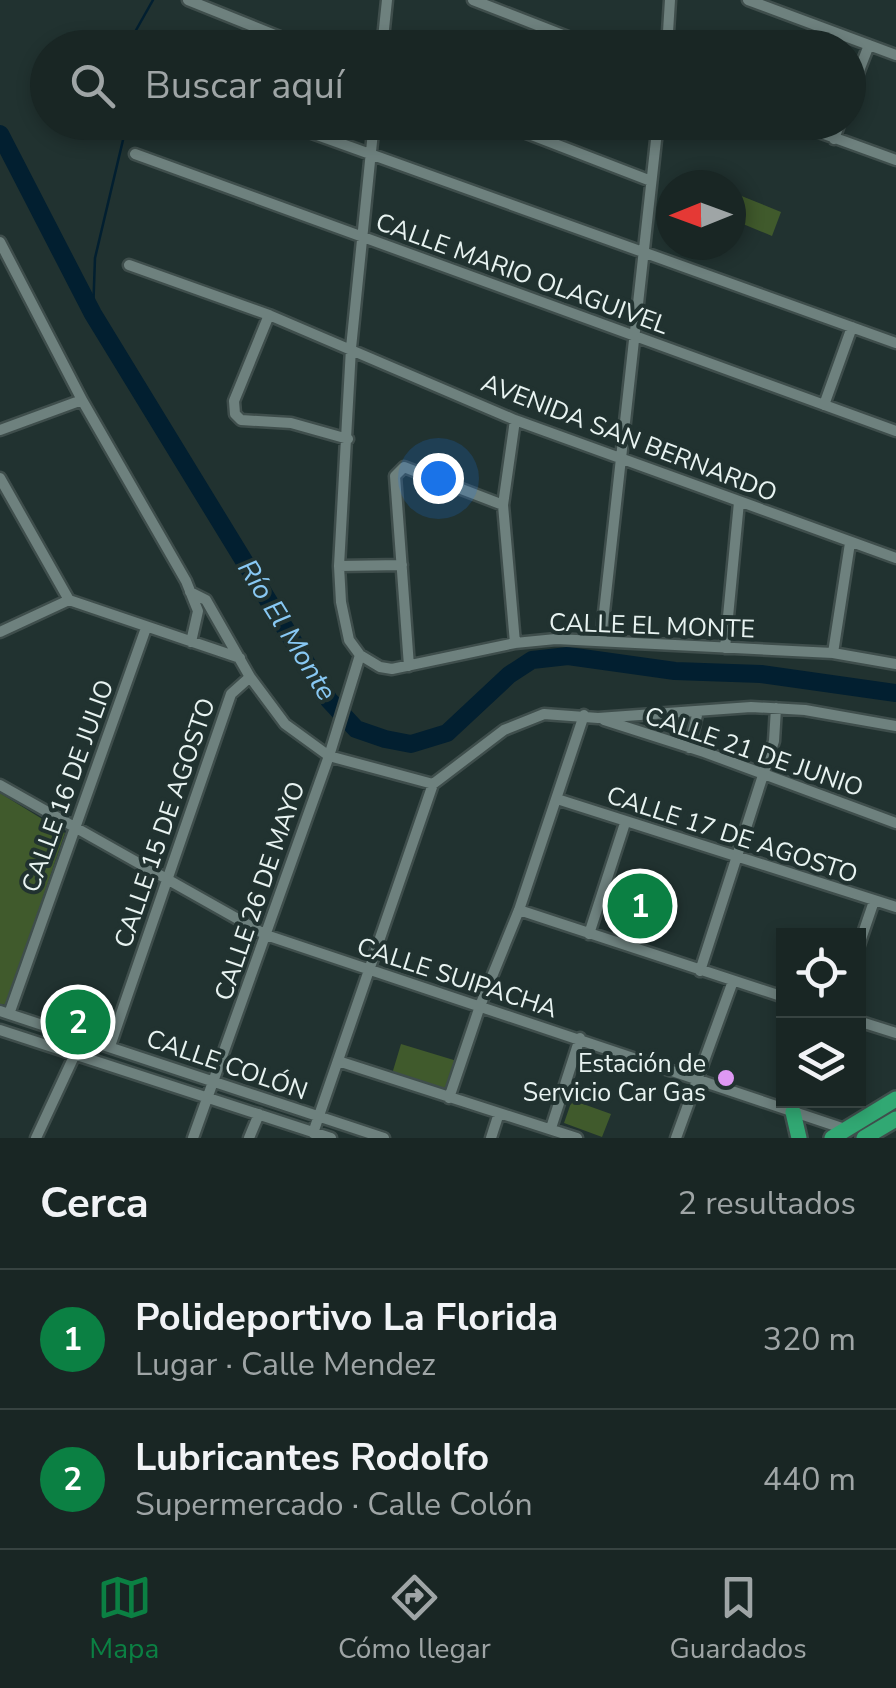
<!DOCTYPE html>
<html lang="es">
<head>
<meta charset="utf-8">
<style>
  :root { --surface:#192624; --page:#222e2c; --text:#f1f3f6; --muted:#9fa5a6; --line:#374341; --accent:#0b8043 }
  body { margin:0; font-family:"Nunito Sans",sans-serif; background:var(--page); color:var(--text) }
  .controls { position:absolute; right:30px; bottom:30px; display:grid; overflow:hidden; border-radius:0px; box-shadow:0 5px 15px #0003 }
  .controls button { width:90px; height:90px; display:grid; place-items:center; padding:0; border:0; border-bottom:2px solid var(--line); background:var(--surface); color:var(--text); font:50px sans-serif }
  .compass { position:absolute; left:656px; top:170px; width:90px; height:90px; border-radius:50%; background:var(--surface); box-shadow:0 5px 15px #0003; rotate:269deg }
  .you { position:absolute; left:438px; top:478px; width:35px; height:35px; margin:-25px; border:8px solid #fff; border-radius:50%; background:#1a73e8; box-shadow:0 0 0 15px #1a73e833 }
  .badge { display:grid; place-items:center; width:65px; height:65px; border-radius:50%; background:var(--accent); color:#fff; font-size:32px; font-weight:700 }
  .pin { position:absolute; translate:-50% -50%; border:5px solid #fff; box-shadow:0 2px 10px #0006 }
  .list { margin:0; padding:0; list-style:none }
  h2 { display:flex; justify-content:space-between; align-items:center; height:130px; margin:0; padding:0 40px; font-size:42px }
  h2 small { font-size:32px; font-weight:400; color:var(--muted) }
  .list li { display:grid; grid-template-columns:65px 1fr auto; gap:30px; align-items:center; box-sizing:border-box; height:140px; padding:0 40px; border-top:2px solid var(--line) }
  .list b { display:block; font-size:38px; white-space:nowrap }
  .list p { margin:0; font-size:32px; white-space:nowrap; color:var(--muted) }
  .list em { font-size:32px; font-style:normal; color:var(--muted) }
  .icon { flex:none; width:55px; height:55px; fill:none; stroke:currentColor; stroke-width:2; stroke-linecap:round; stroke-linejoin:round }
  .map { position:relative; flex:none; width:896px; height:1138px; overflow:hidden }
  .search { position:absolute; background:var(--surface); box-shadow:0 5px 15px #0003; left:30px; right:30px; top:30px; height:110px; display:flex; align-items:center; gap:25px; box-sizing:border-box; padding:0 35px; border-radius:55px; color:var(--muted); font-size:38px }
  .sheet { height:410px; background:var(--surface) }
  nav { display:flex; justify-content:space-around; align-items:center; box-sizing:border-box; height:140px; border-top:2px solid var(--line); background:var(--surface); font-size:28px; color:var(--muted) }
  nav a { display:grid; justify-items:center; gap:5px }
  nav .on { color:var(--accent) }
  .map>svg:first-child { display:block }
  .green { fill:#405a2c }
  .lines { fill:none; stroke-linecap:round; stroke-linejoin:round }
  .stream { stroke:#021f30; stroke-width:2.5 }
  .river { stroke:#021f30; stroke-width:18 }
  .minor-casing { stroke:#3f4e4c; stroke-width:15 }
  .highway-casing { stroke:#3f4e4c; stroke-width:20 }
  .minor { stroke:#6e817e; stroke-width:10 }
  .highway { stroke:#31a873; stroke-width:15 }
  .poi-dot { fill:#de98f3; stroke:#213230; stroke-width:4 }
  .labels { text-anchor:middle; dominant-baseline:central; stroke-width:8; stroke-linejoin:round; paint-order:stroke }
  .street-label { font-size:25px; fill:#e8f3f1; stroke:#213230 }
  .poi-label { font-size:25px; fill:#e8f3f1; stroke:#213230; text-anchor:end }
  .water-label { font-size:28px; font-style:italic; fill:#88c8f3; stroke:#213230 }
</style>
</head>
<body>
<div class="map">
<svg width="896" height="1138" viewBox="0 0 896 1138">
  <rect width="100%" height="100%" fill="#213230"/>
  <path class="green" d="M 739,195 L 781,212 L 772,236 L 731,219 Z
    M 0,793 L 65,833 L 6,1005 L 0,1004 Z
    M 401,1044 L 457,1061 L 447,1091 L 392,1074 Z
    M 572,1100 L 611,1114 L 602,1137 L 564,1123 Z"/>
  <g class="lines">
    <path class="stream" d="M 126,48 L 153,0
      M 93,314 L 95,258 L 123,140 L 123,122"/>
    <path class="river" d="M 0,134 L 93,314 L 329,700 L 356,729 L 385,739 L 411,744 L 447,733 L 509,675 L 532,660 L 568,656 L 675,671 L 761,674 L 896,693"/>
    <g class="minor-casing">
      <path id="minor" d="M 188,0 L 307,48
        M 473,0 L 596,48
        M 748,0 L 896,55
        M 382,48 L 387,0
        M 667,48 L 670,0
        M 848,99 L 869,45
        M 281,122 L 896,343
        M 374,122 L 351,348 L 339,566 L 341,602 L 349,640 L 360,655 L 380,667 L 392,669 L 515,643 L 556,639 L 833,653 L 896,664
        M 498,122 L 651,181
        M 791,122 L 896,160
        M 834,139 L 840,122
        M 135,154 L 896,431
        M 0,242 L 82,400
        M 129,265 L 269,315 L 515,420 L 896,558
        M 269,315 L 234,401 L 235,414 L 241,420 L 291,423 L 348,439
        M 824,405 L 852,327
        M 515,420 L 503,505 L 515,643
        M 0,430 L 82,400 L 186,581 L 198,611 L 191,642
        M 0,478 L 69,600
        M 339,566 L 402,565
        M 190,592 L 206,600 L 250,677 L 285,724 L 329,756 L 433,784 L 504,730 L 544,714 L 598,718 L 751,707 L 805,710 L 896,726
        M 0,632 L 69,600 L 240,658
        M 601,640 L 658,122
        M 725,648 L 739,502
        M 833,653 L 850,543
        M 409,666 L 395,476 L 404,467 L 503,505
        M 604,720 L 704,752 L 896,823
        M 689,748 L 698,711
        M 0,785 L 266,935 L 845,1129
        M 557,799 L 896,907
        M 519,910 L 784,997
        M 589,934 L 625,823
        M 858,948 L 874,901
        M 700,971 L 774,741 L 776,708
        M 0,1011 L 384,1138
        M 9,1014 L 146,628
        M 858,1021 L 896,1033
        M 0,1030 L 331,1138
        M 110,1046 L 231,694 L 250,677
        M 338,1061 L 577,1138
        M 449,1098 L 480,1006 L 519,910 L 584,715
        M 551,1128 L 580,1038
        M 313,1133 L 433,784
        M 36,1138 L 83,1037
        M 193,1138 L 329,756 L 360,655
        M 249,1138 L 259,1114
        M 491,1138 L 499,1113
        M 676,1138 L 733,981"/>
    </g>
    <g class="highway-casing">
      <path id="highway" d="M 793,1112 L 799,1138
        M 832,1138 L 896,1099
        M 864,1138 L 896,1119"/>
    </g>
    <use href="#minor" class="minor"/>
    <use href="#highway" class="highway"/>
  </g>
  <circle class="poi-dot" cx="726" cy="1078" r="10"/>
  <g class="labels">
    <g class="street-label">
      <text transform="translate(522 274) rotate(20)">CALLE MARIO OLAGUIVEL</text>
      <text transform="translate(629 438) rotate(21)">AVENIDA SAN BERNARDO</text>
      <text transform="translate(652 626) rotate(2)">CALLE EL MONTE</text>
      <text transform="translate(754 752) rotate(19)">CALLE 21 DE JUNIO</text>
      <text transform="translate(68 786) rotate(-70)">CALLE 16 DE JULIO</text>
      <text transform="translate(165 823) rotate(-71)">CALLE 15 DE AGOSTO</text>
      <text transform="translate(732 835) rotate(18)">CALLE 17 DE AGOSTO</text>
      <text transform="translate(260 891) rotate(-71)">CALLE 26 DE MAYO</text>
      <text transform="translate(457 978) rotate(18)">CALLE SUIPACHA</text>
      <text transform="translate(227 1065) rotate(19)">CALLE COLÓN</text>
    </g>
    <g class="poi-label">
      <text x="706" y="1064">Estación de<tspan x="706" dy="29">Servicio Car Gas</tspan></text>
    </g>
    <g class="water-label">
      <text transform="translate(287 630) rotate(58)">Río El Monte</text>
    </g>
  </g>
</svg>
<div class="controls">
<button><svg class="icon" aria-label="locate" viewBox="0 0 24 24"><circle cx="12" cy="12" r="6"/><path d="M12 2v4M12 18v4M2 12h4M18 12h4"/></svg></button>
<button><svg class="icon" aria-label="layers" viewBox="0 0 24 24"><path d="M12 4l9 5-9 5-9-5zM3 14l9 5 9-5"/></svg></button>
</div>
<svg class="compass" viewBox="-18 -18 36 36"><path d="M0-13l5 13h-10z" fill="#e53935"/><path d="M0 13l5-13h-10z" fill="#9fa5a6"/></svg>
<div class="you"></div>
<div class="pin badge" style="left:640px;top:906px">1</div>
<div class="pin badge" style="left:78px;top:1022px">2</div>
<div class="search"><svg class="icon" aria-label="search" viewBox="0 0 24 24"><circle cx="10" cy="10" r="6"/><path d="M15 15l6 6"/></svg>Buscar aquí</div>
</div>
<section class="sheet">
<h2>Cerca<small>2 resultados</small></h2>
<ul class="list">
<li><span class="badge">1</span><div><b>Polideportivo La Florida</b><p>Lugar · Calle Mendez</p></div><em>320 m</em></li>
<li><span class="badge">2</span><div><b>Lubricantes Rodolfo</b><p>Supermercado · Calle Colón</p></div><em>440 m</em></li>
</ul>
</section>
<nav>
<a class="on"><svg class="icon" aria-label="map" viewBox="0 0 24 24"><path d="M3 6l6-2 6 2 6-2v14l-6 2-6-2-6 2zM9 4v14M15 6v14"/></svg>Mapa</a>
<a><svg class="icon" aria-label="directions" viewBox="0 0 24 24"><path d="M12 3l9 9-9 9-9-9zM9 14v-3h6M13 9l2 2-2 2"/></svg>Cómo llegar</a>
<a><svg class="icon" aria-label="saved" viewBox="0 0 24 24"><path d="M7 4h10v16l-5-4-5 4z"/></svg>Guardados</a>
</nav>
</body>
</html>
